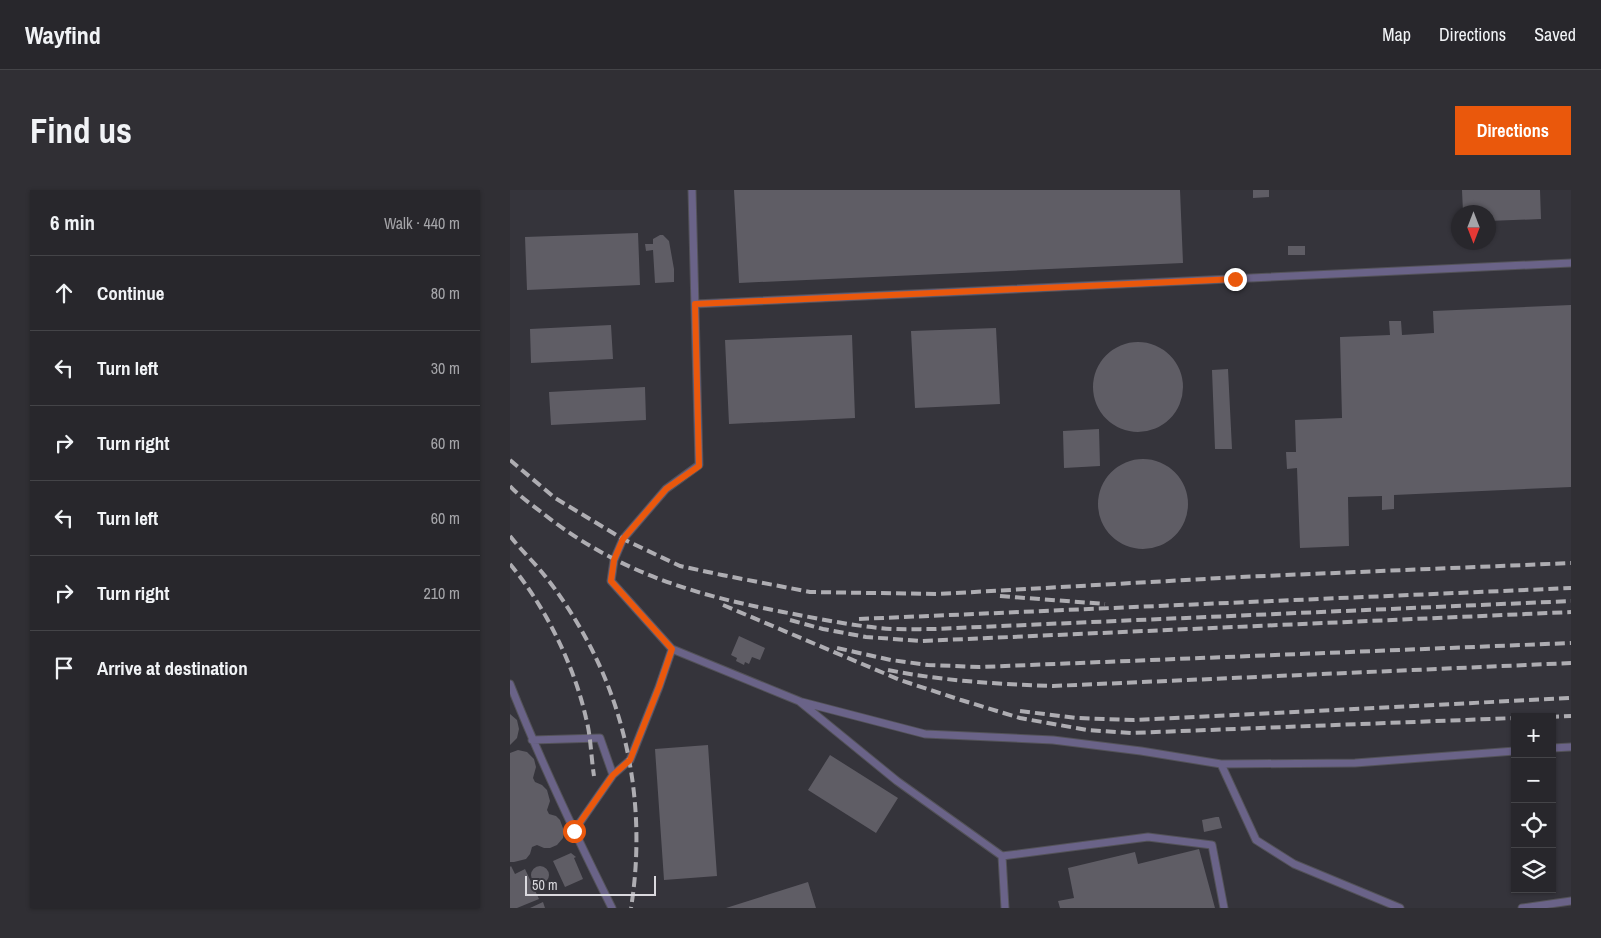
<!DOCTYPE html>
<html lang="en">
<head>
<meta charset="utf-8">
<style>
  :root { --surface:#28272c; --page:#302f34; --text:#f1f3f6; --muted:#a5a5a9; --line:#444448; --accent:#ea580c }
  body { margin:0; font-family:"Archivo Narrow",sans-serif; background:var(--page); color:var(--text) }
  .controls { position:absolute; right:15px; bottom:15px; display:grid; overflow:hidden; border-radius:0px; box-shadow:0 1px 4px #0004 }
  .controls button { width:45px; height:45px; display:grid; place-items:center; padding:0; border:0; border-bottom:1px solid var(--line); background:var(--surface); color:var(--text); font:25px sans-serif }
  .compass { position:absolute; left:941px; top:15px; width:45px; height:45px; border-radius:50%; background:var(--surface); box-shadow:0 1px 4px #0004; rotate:180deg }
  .scale { position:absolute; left:15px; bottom:12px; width:131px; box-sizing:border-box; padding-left:5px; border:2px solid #dad9de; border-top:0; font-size:14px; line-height:18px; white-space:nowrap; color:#dad9de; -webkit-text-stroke:4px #35343b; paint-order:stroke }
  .stop { position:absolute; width:15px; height:15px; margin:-11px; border:4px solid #ea580c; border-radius:50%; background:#fff }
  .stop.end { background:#ea580c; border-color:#fff; box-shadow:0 1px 5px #0008 }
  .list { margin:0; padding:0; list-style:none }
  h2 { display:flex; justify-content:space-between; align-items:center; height:65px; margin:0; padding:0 20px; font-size:21px }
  h2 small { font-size:16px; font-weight:400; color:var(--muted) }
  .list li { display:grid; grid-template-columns:32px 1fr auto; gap:15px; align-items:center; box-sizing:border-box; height:75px; padding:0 20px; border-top:1px solid var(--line) }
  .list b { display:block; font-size:19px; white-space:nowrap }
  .list em { font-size:16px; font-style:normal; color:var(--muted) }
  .icon { flex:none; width:28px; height:28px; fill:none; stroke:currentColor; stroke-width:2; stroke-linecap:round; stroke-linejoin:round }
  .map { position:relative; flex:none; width:1061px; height:718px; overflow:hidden; border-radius:0px }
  header { display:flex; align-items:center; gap:30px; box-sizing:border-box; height:70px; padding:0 25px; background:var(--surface); border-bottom:1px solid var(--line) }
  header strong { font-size:24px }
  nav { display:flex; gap:28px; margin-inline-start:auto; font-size:18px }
  .intro { display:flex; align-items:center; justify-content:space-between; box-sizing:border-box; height:120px; padding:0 30px }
  h1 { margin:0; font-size:35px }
  .button { padding:12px 22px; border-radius:0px; background:var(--accent); color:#fff; font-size:18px; font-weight:700 }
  main { display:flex; gap:30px; padding:0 30px }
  aside { flex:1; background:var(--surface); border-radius:0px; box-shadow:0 1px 4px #0004 }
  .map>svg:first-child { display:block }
  .building { fill:#5f5d65 }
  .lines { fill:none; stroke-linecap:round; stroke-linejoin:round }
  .service-casing { stroke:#535258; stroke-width:9 }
  .service { stroke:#6a6388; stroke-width:7 }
  .rail { stroke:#aeadb2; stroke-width:4; stroke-dasharray:10 5; stroke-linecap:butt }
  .route { stroke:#ea580c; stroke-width:6 }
</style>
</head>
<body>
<header>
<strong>Wayfind</strong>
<nav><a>Map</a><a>Directions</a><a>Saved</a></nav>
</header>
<div class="intro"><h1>Find us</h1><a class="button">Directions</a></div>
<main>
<aside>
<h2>6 min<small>Walk · 440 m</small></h2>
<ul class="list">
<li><svg class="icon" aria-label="ahead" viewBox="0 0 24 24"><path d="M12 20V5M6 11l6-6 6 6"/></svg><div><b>Continue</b></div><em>80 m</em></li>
<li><svg class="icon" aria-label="left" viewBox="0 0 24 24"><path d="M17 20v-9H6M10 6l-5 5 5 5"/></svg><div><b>Turn left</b></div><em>30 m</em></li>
<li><svg class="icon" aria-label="right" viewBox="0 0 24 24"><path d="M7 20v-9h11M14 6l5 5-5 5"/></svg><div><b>Turn right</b></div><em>60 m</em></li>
<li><svg class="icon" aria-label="left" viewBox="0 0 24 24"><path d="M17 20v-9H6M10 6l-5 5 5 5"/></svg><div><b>Turn left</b></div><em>60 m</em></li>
<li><svg class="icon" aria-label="right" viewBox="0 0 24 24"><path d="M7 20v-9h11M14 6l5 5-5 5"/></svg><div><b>Turn right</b></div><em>210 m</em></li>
<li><svg class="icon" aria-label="arrive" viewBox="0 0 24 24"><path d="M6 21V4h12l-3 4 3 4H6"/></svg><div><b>Arrive at destination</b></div></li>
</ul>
</aside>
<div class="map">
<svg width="1061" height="718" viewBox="0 0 1061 718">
  <rect width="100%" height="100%" fill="#35343b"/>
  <path class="building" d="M 224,0 L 670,0 L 673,73 L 229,93 Z
    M 743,0 L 759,0 L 759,7 L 743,8 Z
    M 952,0 L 1030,0 L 1031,29 L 978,31 L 978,22 L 953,22 Z
    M 128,43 L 130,95 L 17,100 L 15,47 Z
    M 150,45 L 153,45 L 159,51 L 164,79 L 164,92 L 145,93 L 143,60 L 136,61 L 135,54 L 143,54 L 143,49 Z
    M 778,56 L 795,56 L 795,65 L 778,65 Z
    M 1061,115 L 1061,297 L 884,305 L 884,319 L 872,320 L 872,306 L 838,307 L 839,356 L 790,358 L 787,278 L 777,279 L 776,262 L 786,262 L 785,230 L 832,228 L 830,147 L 880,145 L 879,131 L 891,131 L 892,145 L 924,143 L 923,121 Z
    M 101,135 L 103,169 L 21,173 L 20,139 Z
    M 486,138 L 490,214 L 405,218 L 401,141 Z
    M 342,145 L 345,228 L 219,234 L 215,150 Z
    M583 197a45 45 0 1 1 90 0a45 45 0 1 1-90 0Z
    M 718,179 L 722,259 L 705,259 L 702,180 Z
    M 135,197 L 136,230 L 41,235 L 39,202 Z
    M 589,239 L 590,276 L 554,278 L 553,241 Z
    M588 314a45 45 0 1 1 90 0a45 45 0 1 1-90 0Z
    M 229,446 L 255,458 L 250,470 L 242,467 L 239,474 L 235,472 L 234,475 L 226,471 L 227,468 L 221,465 Z
    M 0,524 L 7,530 L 9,539 L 7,548 L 0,555 Z
    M 198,555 L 207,686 L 154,690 L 145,559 Z
    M 8,560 L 17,562 L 24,569 L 26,577 L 23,588 L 25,592 L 32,595 L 37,600 L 40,611 L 37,620 L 39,624 L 46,626 L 50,630 L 54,641 L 53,648 L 47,655 L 40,658 L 34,658 L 27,655 L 22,657 L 20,664 L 16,669 L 4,672 L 0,672 L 0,563 Z
    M 320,565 L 388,608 L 366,643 L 298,600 Z
    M 706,627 L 709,627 L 712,638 L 694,642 L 692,630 Z
    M 689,659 L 705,718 L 550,718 L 548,711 L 564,708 L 558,678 L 625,662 L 628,674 Z
    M 61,663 L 66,667 L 64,668 L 73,689 L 55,697 L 43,671 Z
    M 1,676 L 5,684 L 15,679 L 29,709 L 7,718 L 0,718 L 0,677 Z
    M21 685a9 9 0 1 1 18 0a9 9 0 1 1-18 0Z
    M 298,692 L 306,718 L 216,718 Z
    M 33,712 L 35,718 L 20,718 Z"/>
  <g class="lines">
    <g class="service-casing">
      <path id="service" d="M 182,0 L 189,275 L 156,299 L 113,349 L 104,370 L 101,391 L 162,459 L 289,511 L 387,591 L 492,666 L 638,647 L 702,655 L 714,718
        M 185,114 L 1061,73
        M 0,494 C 30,570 65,644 102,718
        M 292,512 L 415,544 L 543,550 L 631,561 L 711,574 L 746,650 L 784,674 L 890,718
        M 22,550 L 90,548 L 103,585 L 64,641
        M 1042,558 L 1061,557
        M 711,574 L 845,573 L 1005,561
        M 103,585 L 120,570 L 149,497 L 162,459
        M 492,666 L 495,718
        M 1012,718 L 1061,711"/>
    </g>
    <use href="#service" class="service"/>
    <path class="rail" d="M 0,270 L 45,308 L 113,349 L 170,376 L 212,385 L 300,402 L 428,404 L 729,387 L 1061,373
      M 0,296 C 10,307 24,316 35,325 C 108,382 184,405 273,422 C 305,428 338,435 370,438 C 388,440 406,439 424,439 L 1061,411
      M 0,346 C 11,360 24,372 35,386 C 48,402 63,425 73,443 C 120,526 136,624 121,718
      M 0,374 C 35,416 64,475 76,528 C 81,547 81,567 84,586
      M 490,406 L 595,414
      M 213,415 L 390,490 L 451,510 L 510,528 L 577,540 L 621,543 L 1005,528
      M 349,429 L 1061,398
      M 280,430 L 313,439 L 356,447 L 411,451 L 1061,422
      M 327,458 L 381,470 L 418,475 L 470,477 L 1061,453
      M 378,480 C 433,491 487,494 543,496 L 1061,473
      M 510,521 L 566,528 L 624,530 L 1061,508
      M 1039,527 L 1061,526"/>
  </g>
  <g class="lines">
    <path class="route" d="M 64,641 L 103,585 L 120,570 L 149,497 L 162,459 L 101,391 L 104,370 L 113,349 L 156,299 L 189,276 L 185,114 L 725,89"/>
  </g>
</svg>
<div class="controls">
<button>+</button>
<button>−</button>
<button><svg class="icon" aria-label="locate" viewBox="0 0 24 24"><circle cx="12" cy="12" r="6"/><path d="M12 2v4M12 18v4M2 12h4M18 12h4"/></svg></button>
<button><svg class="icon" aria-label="layers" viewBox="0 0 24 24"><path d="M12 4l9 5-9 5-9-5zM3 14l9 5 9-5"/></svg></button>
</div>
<svg class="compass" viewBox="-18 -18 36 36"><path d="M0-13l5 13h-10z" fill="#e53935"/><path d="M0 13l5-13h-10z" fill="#a5a5a9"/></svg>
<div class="scale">50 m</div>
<div class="stop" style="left:64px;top:641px"></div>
<div class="stop end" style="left:725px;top:89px"></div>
</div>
</main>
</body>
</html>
